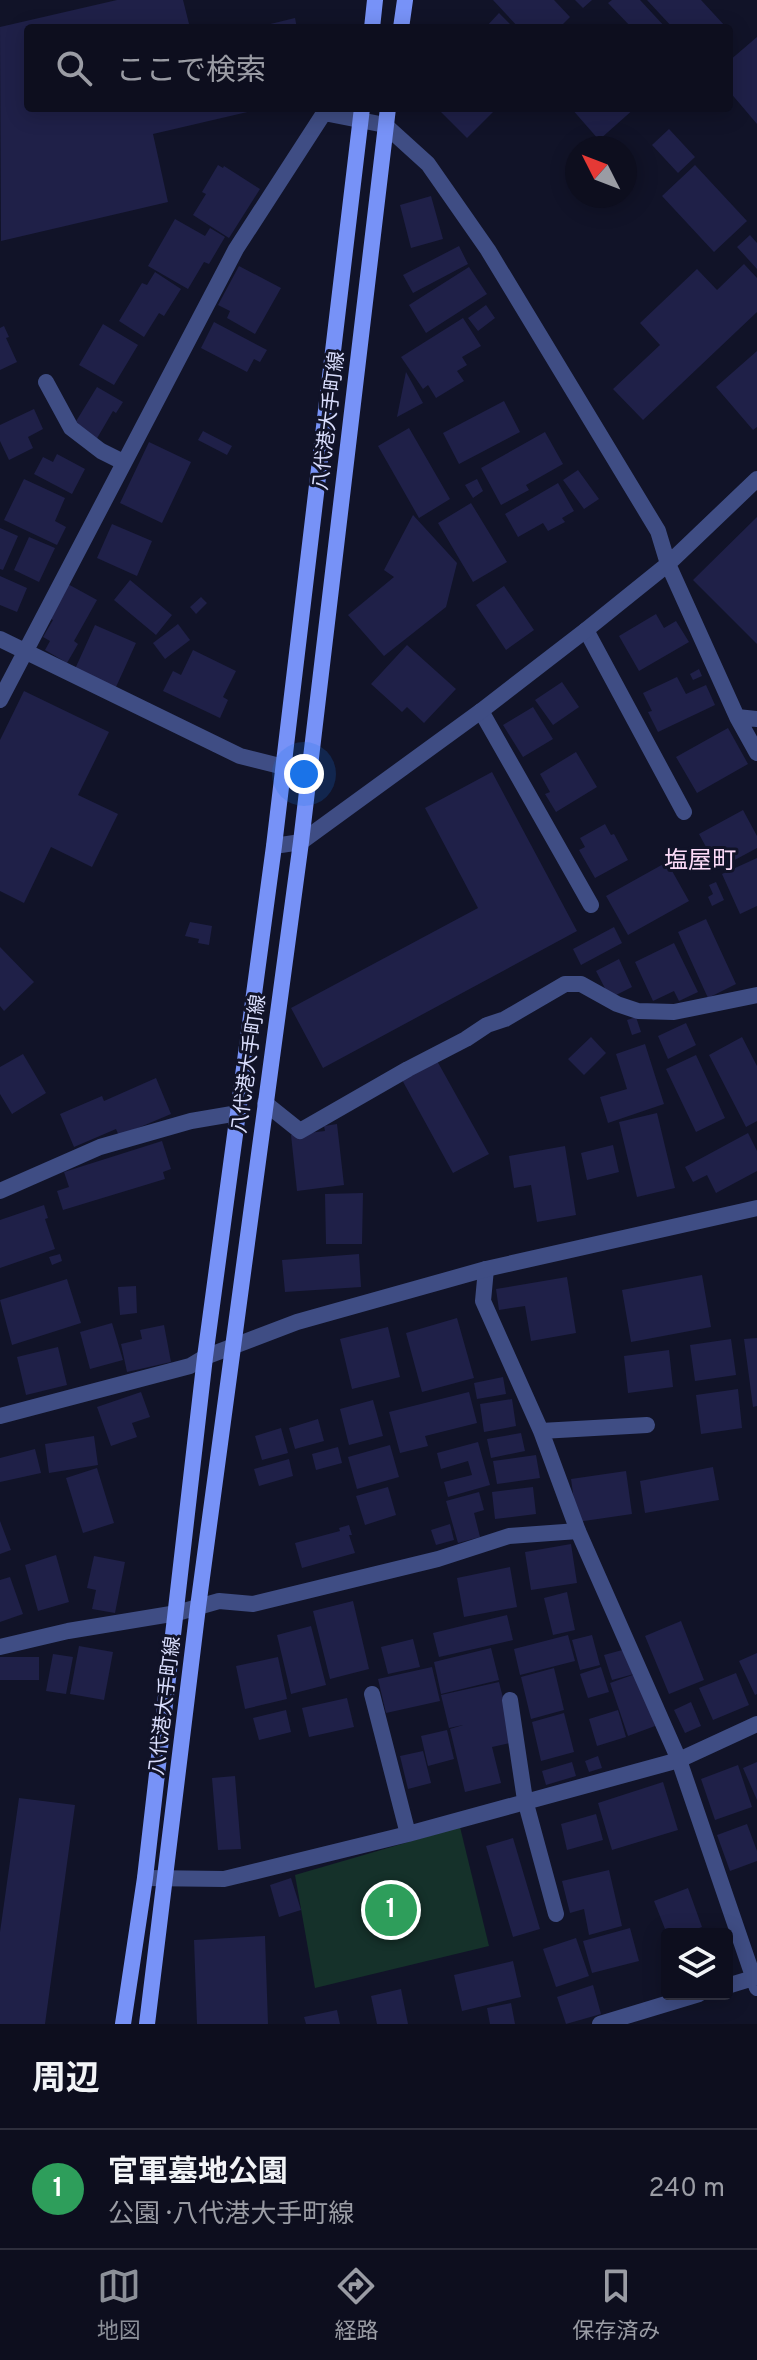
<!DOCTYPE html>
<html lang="ja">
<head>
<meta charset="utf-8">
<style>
  :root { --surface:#0d0e1e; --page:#161727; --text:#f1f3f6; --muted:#9a9ca4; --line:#2d2e3c; --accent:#8c9099 }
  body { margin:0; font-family:Overpass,"Noto Sans JP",sans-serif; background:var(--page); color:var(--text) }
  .controls { position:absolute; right:24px; bottom:24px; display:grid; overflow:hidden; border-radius:8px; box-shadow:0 4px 20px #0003 }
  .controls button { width:72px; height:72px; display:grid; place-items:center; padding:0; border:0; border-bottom:2px solid var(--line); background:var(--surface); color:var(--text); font:40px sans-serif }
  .compass { position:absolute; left:565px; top:136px; width:72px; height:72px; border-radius:50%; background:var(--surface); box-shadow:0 4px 20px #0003; rotate:312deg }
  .you { position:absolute; left:304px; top:774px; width:28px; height:28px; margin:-20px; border:6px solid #fff; border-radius:50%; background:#1a73e8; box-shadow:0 0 0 12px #1a73e833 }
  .badge { display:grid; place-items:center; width:52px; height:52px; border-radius:50%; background:var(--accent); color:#fff; font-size:26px; font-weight:700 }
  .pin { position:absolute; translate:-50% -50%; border:4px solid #fff; box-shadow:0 2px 8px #0006 }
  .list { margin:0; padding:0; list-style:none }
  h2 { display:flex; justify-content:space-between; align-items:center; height:104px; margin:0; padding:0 32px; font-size:34px }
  h2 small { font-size:26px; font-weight:400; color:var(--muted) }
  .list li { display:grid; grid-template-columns:52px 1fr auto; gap:24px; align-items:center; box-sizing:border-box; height:120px; padding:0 32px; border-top:2px solid var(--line) }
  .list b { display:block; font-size:30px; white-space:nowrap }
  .list p { margin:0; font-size:26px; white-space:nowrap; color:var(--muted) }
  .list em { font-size:26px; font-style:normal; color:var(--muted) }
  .icon { flex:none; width:44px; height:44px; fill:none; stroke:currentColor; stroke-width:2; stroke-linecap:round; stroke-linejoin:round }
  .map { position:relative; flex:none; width:757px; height:2024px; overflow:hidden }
  .search { position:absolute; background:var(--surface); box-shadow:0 4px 20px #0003; left:24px; right:24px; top:24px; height:88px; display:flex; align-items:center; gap:20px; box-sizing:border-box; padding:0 28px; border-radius:8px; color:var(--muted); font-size:30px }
  .sheet { height:224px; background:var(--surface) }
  nav { display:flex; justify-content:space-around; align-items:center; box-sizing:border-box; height:112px; border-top:2px solid var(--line); background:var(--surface); font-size:22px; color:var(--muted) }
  nav a { display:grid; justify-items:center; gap:4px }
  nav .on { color:var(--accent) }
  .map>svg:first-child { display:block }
  .green { fill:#15312a }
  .building { fill:#1f2048 }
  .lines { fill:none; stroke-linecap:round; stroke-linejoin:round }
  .service { stroke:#3f4d84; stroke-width:16 }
  .minor { stroke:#3f4d84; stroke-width:16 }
  .tertiary { stroke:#3f4d84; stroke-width:16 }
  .secondary { stroke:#7792f7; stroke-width:16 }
  .labels { text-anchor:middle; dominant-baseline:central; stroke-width:6; stroke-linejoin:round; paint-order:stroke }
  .street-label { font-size:20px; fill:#dadefd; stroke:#111328 }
  .quarter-label { font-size:24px; fill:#fddcf9; stroke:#111328 }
</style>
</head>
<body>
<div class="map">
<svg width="757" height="2024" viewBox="0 0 757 2024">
  <rect width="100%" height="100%" fill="#111328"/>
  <path class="green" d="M 460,1827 L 489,1946 L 315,1988 L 295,1875 Z"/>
  <path class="building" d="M 117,0 L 183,0 L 190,28 L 28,28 L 28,108 L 260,109 L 153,134 L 168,202 L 1,241 L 0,27 Z
    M 493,0 L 554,0 L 570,17 L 559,28 L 519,28 Z
    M 575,0 L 592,0 L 583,8 Z
    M 612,0 L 640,0 L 666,28 L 632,28 L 608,3 Z
    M 647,0 L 701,0 L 725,26 L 723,28 L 673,28 Z
    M 499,13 L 514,28 L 485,28 Z
    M 295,18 L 297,28 L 258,28 L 258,27 Z
    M 757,37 L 757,124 L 729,91 L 729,61 Z
    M 437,108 L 497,108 L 467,138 Z
    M 571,108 L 635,108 L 599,140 Z
    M 669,129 L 695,157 L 678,173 L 652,145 Z
    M 218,165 L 223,168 L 224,166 L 260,189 L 229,238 L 193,215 L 206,194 L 202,192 Z
    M 695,165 L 747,221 L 714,252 L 662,196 Z
    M 431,196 L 443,239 L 411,248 L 400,205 Z
    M 175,219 L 205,236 L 210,228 L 225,237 L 209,264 L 204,262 L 188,289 L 148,266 Z
    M 750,235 L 757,243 L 757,269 L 737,247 Z
    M 459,246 L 468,264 L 413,293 L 403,275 Z
    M 744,264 L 757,278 L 757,312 L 643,420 L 613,389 L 660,345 L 640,323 L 697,269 L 717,290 Z
    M 239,266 L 281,288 L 255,334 L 227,318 L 230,311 L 218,305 Z
    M 469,267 L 487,294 L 426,333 L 409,305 Z
    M 155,272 L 181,289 L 164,316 L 159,313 L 144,337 L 119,321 L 142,283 L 147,285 Z
    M 486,305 L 495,318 L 478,331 L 468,318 Z
    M 463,318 L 481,346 L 462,357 L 467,365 L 457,371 L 464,381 L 436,398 L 428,385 L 423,389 L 401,357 Z
    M 214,322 L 267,350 L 260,362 L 254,359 L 247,372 L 201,348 Z
    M 103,324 L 138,345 L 114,385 L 79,365 Z
    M 4,326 L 9,337 L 6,338 L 17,362 L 0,370 L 0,328 Z
    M 757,351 L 757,427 L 753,430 L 716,387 Z
    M 406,372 L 423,403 L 397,417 Z
    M 97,387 L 123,402 L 116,413 L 113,411 L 96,440 L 75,423 Z
    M 504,401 L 520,432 L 459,464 L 443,433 Z
    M 34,409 L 43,429 L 28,437 L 33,448 L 9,460 L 0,441 L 0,425 Z
    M 409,428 L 450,499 L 419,518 L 378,446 Z
    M 203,431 L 232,446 L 227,455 L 198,440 Z
    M 545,432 L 563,464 L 526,485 L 529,490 L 501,505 L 481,468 Z
    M 149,442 L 191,462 L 162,523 L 120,503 Z
    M 57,454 L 85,469 L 72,494 L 34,474 L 43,457 L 53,462 Z
    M 578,470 L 599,499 L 584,509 L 563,480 Z
    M 24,479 L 65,498 L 55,521 L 66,527 L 57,545 L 4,520 Z
    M 477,479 L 483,491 L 473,498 L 465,485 Z
    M 558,483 L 574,511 L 562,518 L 565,522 L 548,531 L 543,523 L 518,537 L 505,514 Z
    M 471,503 L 507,562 L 473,582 L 438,523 Z
    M 413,515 L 457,563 L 446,607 L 384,656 L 348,615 L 394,577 L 384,570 Z
    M 757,517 L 757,644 L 693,580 Z
    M 112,524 L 152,541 L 137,576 L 97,558 Z
    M 0,528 L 18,536 L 3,570 L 0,569 Z
    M 29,537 L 55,548 L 39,582 L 14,570 Z
    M 0,576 L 27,588 L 17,612 L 0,605 Z
    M 130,580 L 172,615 L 156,635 L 114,600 Z
    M 66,583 L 97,600 L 74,641 L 78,644 L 67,663 L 45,650 L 50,641 L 43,637 L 53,620 L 47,617 Z
    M 504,586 L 534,630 L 506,650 L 476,605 Z
    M 201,597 L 207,603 L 196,614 L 190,607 Z
    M 656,614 L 664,628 L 676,621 L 689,642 L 639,671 L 619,636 Z
    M 178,624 L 190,640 L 165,659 L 153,643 Z
    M 95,625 L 136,643 L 116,687 L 75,669 Z
    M 407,645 L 456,689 L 424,723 L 407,707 L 402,712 L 371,684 Z
    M 193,650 L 236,671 L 223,697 L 228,700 L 220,718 L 163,691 L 173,671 L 181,675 Z
    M 699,669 L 702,676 L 693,680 L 690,674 Z
    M 677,677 L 686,694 L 706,685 L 715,705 L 658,732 L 648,712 L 652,711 L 643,693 Z
    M 562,682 L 579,707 L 553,725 L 535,700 Z
    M 24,691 L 109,732 L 78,795 L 118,814 L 92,867 L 51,847 L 24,903 L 0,891 L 0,740 Z
    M 533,707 L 553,739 L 523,757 L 503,725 Z
    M 728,728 L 748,764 L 697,793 L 676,757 Z
    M 576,752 L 597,787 L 556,812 L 545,794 L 550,792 L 540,774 Z
    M 492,772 L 577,931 L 323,1068 L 291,1008 L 478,908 L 425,808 Z
    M 743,810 L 757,836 L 757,848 L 718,869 L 699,834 Z
    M 605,824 L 611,835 L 614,834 L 628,860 L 595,878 L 579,850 L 585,847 L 580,838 Z
    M 757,858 L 757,906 L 740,914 L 722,874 Z
    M 667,862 L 689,901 L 628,935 L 606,896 Z
    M 716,882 L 724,900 L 712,906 L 708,897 L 713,894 L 709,885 Z
    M 706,919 L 736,984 L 708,998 L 678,932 Z
    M 190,922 L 212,926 L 209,945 L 198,943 L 199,939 L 185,936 Z
    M 614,927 L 622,943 L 581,965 L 573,949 Z
    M 674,943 L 698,992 L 679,1001 L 674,991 L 653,1001 L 635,962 Z
    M 0,947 L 34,982 L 4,1011 L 0,1006 Z
    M 619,959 L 632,987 L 610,998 L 596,971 Z
    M 636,1017 L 641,1032 L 632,1035 L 627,1020 Z
    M 686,1023 L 696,1045 L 668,1059 L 658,1036 Z
    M 591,1037 L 606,1053 L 584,1075 L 568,1059 Z
    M 742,1037 L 757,1066 L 757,1121 L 746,1127 L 709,1055 Z
    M 645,1044 L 664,1104 L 608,1123 L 600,1097 L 627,1089 L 616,1054 Z
    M 23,1054 L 46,1093 L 12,1114 L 0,1094 L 0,1067 Z
    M 696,1055 L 725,1118 L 696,1132 L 666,1069 Z
    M 436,1059 L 489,1154 L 453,1173 L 401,1078 Z
    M 156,1078 L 171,1114 L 119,1136 L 116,1129 L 74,1147 L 60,1114 L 102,1096 L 104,1101 Z
    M 657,1113 L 675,1188 L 637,1197 L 619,1122 Z
    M 337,1124 L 344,1185 L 297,1191 L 291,1135 L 325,1131 L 324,1126 Z
    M 748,1133 L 757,1151 L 757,1171 L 716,1193 L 707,1175 L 693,1182 L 685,1167 Z
    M 162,1141 L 171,1169 L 163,1172 L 165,1179 L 63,1210 L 57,1191 L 69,1187 L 64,1172 Z
    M 613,1145 L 619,1172 L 587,1180 L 581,1153 Z
    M 565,1146 L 576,1215 L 537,1222 L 531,1185 L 514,1188 L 509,1156 Z
    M 363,1193 L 362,1244 L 326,1244 L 325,1194 Z
    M 44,1205 L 48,1218 L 45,1219 L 55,1249 L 0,1268 L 0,1220 Z
    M 60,1254 L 62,1261 L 52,1265 L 49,1257 Z
    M 359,1254 L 361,1287 L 285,1292 L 282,1260 Z
    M 702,1275 L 711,1327 L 631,1342 L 622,1290 Z
    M 567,1277 L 576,1333 L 531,1341 L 525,1306 L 499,1310 L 496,1289 Z
    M 67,1279 L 81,1323 L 12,1345 L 0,1300 Z
    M 136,1286 L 137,1313 L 120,1315 L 118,1287 Z
    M 457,1318 L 474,1378 L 422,1392 L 406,1333 Z
    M 112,1323 L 123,1360 L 90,1369 L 80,1332 Z
    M 164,1325 L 171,1362 L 127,1372 L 121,1344 L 142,1339 L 140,1330 Z
    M 388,1327 L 400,1377 L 352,1389 L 340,1339 Z
    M 757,1338 L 757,1406 L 753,1407 L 744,1339 Z
    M 731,1339 L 736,1375 L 695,1381 L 690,1345 Z
    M 58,1347 L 67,1385 L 26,1395 L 17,1357 Z
    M 669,1350 L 673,1387 L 628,1393 L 624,1356 Z
    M 503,1377 L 506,1394 L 477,1399 L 474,1383 Z
    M 738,1389 L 742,1428 L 701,1434 L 696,1395 Z
    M 141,1392 L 150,1417 L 132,1423 L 137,1437 L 111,1446 L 97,1407 Z
    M 469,1392 L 477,1423 L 425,1436 L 428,1446 L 400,1453 L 389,1412 Z
    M 512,1399 L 516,1426 L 484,1432 L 480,1404 Z
    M 373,1400 L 383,1436 L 349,1445 L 340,1409 Z
    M 318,1419 L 324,1441 L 295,1449 L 289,1428 Z
    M 281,1428 L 288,1453 L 262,1460 L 255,1436 Z
    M 521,1433 L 525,1451 L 491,1458 L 487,1439 Z
    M 94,1436 L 98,1465 L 49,1473 L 45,1444 Z
    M 478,1442 L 490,1485 L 448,1497 L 444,1482 L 472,1475 L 468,1461 L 441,1469 L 437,1453 Z
    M 390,1445 L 399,1477 L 357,1489 L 348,1457 Z
    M 338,1447 L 342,1463 L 316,1470 L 312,1454 Z
    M 35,1449 L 41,1473 L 0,1482 L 0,1458 Z
    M 536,1455 L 540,1478 L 497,1484 L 493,1461 Z
    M 289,1459 L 293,1476 L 259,1486 L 254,1469 Z
    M 713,1467 L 719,1500 L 645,1513 L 640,1481 Z
    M 97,1468 L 114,1523 L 83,1533 L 66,1478 Z
    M 626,1471 L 632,1514 L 577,1522 L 571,1479 Z
    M 388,1487 L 396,1515 L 365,1525 L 356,1496 Z
    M 533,1487 L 536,1514 L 495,1519 L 492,1492 Z
    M 479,1492 L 484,1510 L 474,1513 L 480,1537 L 458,1543 L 446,1501 Z
    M 0,1521 L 11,1550 L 0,1554 Z
    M 450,1524 L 454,1540 L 436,1545 L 431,1530 Z
    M 349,1525 L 352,1535 L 349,1535 L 355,1553 L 302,1568 L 295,1543 L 340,1531 L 339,1528 Z
    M 571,1544 L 577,1583 L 531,1590 L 525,1552 Z
    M 56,1555 L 69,1602 L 38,1611 L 25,1565 Z
    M 94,1556 L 125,1562 L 115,1613 L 92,1609 L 96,1590 L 87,1588 Z
    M 510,1567 L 517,1607 L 464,1617 L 457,1578 Z
    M 10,1577 L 23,1614 L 0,1622 L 0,1580 Z
    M 567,1592 L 575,1630 L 553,1635 L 544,1598 Z
    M 353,1601 L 369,1669 L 330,1679 L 313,1611 Z
    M 507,1615 L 513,1640 L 439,1657 L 433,1633 Z
    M 681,1621 L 704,1680 L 669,1694 L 645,1636 Z
    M 311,1626 L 326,1685 L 291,1694 L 277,1635 Z
    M 568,1635 L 575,1661 L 520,1675 L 514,1649 Z
    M 592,1635 L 600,1665 L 580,1670 L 572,1640 Z
    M 413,1639 L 420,1667 L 388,1674 L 381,1647 Z
    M 79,1646 L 113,1652 L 104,1700 L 70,1694 Z
    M 491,1648 L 499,1680 L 441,1694 L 434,1662 Z
    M 626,1649 L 634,1674 L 612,1680 L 604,1655 Z
    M 757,1653 L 757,1694 L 755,1695 L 739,1661 Z
    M 53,1654 L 73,1657 L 66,1694 L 46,1691 Z
    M 0,1657 L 39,1657 L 39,1680 L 0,1680 Z
    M 278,1657 L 287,1699 L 245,1709 L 236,1666 Z
    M 432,1667 L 440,1701 L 386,1713 L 378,1679 Z
    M 601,1667 L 609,1692 L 588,1698 L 580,1674 Z
    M 554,1668 L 564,1710 L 531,1719 L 521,1677 Z
    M 638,1673 L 655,1726 L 628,1736 L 610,1683 Z
    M 736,1673 L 749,1705 L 713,1720 L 699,1688 Z
    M 499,1682 L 514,1742 L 492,1747 L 501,1783 L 465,1792 L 450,1729 L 463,1725 L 449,1728 L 441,1695 Z
    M 347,1698 L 354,1727 L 309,1737 L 302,1708 Z
    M 691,1702 L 701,1726 L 685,1733 L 674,1710 Z
    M 286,1710 L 291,1732 L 259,1740 L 253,1718 Z
    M 618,1710 L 626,1737 L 597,1746 L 589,1719 Z
    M 564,1713 L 574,1752 L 541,1761 L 532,1722 Z
    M 447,1730 L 454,1759 L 428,1766 L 421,1736 Z
    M 423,1751 L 431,1783 L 408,1789 L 400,1756 Z
    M 598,1756 L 602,1768 L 589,1772 L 585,1761 Z
    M 572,1762 L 576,1776 L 546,1785 L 542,1771 Z
    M 757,1762 L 757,1800 L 743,1768 Z
    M 738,1765 L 752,1807 L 715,1820 L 701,1779 Z
    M 235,1776 L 241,1849 L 218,1850 L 212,1778 Z
    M 663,1782 L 678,1830 L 612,1850 L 598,1803 Z
    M 19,1798 L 75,1805 L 45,2024 L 0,2024 L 0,1932 Z
    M 596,1814 L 603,1840 L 567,1850 L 561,1824 Z
    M 747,1824 L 757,1851 L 757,1861 L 730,1871 L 717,1835 Z
    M 513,1838 L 540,1929 L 513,1937 L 486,1846 Z
    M 609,1870 L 622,1926 L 589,1935 L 584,1909 L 570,1913 L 562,1881 Z
    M 291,1878 L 301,1910 L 279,1917 L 270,1885 Z
    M 688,1888 L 702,1927 L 683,1934 L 667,1934 L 654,1901 Z
    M 630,1928 L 639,1961 L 592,1973 L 583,1941 Z
    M 265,1936 L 268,2024 L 197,2024 L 194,1940 Z
    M 576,1938 L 589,1976 L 556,1987 L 543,1949 Z
    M 513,1961 L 521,1997 L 462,2011 L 454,1975 Z
    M 593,1985 L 601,2014 L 566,2024 L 557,1997 Z
    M 401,1989 L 408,2024 L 377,2024 L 371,1996 Z
    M 511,2003 L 515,2024 L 490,2024 L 487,2008 Z
    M 337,2010 L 340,2024 L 306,2024 L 304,2017 Z"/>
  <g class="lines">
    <path class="service" d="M 586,630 L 684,812
      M 481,711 L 591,905
      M 198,1607 L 219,1601 L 253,1604 L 438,1559 L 509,1536 L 578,1531"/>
    <path class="minor" d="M 46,382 L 71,428 L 101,451 L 123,462
      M 0,639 L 240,756 L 284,767
      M 0,700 L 236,249 L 324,113 L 385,125 L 428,164 L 488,250 L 658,531 L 668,564 L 737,717 L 757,753
      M 737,717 L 757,719
      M 274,846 L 301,842 L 481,711 L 586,630 L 668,564 L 757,479
      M 265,1103 L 300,1131 L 408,1069 L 466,1039 L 487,1025 L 505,1019 L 565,984 L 581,984 L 617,1004 L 638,1011 L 674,1012 L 757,995
      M 0,1191 L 100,1147 L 191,1121 L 238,1113
      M 486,1269 L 483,1301 L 541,1431 L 578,1531 L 679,1760 L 757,1988
      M 0,1416 L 190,1366 L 205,1357
      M 541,1431 L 647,1425
      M 0,1647 L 68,1631 L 177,1613 L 198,1607
      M 372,1694 L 408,1834
      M 510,1700 L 525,1800 L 556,1914
      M 145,1878 L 224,1879 L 408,1834 L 679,1760 L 757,1724
      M 727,1986 L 757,1977
      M 600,2024 L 699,1994"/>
    <path class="tertiary" d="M 205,1357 L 297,1322 L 486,1269 L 757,1208"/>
    <path class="secondary" d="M 372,28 L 375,0
      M 401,28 L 405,0
      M 123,2024 L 145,1878 L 205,1357 L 274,846 L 362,108
      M 147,2024 L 198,1607 L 301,842 L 388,108"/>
  </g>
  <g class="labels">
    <g class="street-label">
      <text transform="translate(330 421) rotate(-83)">八代港大手町線</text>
      <text transform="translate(250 1064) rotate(-82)">八代港大手町線</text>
      <text transform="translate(166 1706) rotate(-83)">八代港大手町線</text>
    </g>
    <g class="quarter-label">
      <text x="700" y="862">塩屋町</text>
    </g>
  </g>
</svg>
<div class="controls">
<button><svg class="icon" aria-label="layers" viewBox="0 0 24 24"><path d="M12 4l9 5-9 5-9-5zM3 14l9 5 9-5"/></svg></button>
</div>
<svg class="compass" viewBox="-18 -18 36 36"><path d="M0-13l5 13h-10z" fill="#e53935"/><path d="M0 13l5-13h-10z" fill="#9a9ca4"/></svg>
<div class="you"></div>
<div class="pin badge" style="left:391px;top:1910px;background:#2e9e5b">1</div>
<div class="search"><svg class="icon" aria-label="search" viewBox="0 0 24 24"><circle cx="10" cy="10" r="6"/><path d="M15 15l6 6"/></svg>ここで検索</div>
</div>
<section class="sheet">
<h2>周辺<small></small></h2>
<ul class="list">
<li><span class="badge" style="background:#2e9e5b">1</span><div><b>官軍墓地公園</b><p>公園 · 八代港大手町線</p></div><em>240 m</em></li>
</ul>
</section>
<nav>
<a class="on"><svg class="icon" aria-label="map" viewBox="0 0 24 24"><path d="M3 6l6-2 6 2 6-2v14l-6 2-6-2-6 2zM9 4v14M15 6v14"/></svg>地図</a>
<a><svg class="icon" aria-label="directions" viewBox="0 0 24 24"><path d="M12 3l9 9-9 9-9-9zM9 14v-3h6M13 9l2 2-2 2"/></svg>経路</a>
<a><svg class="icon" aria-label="saved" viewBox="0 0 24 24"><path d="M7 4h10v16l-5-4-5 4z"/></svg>保存済み</a>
</nav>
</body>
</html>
